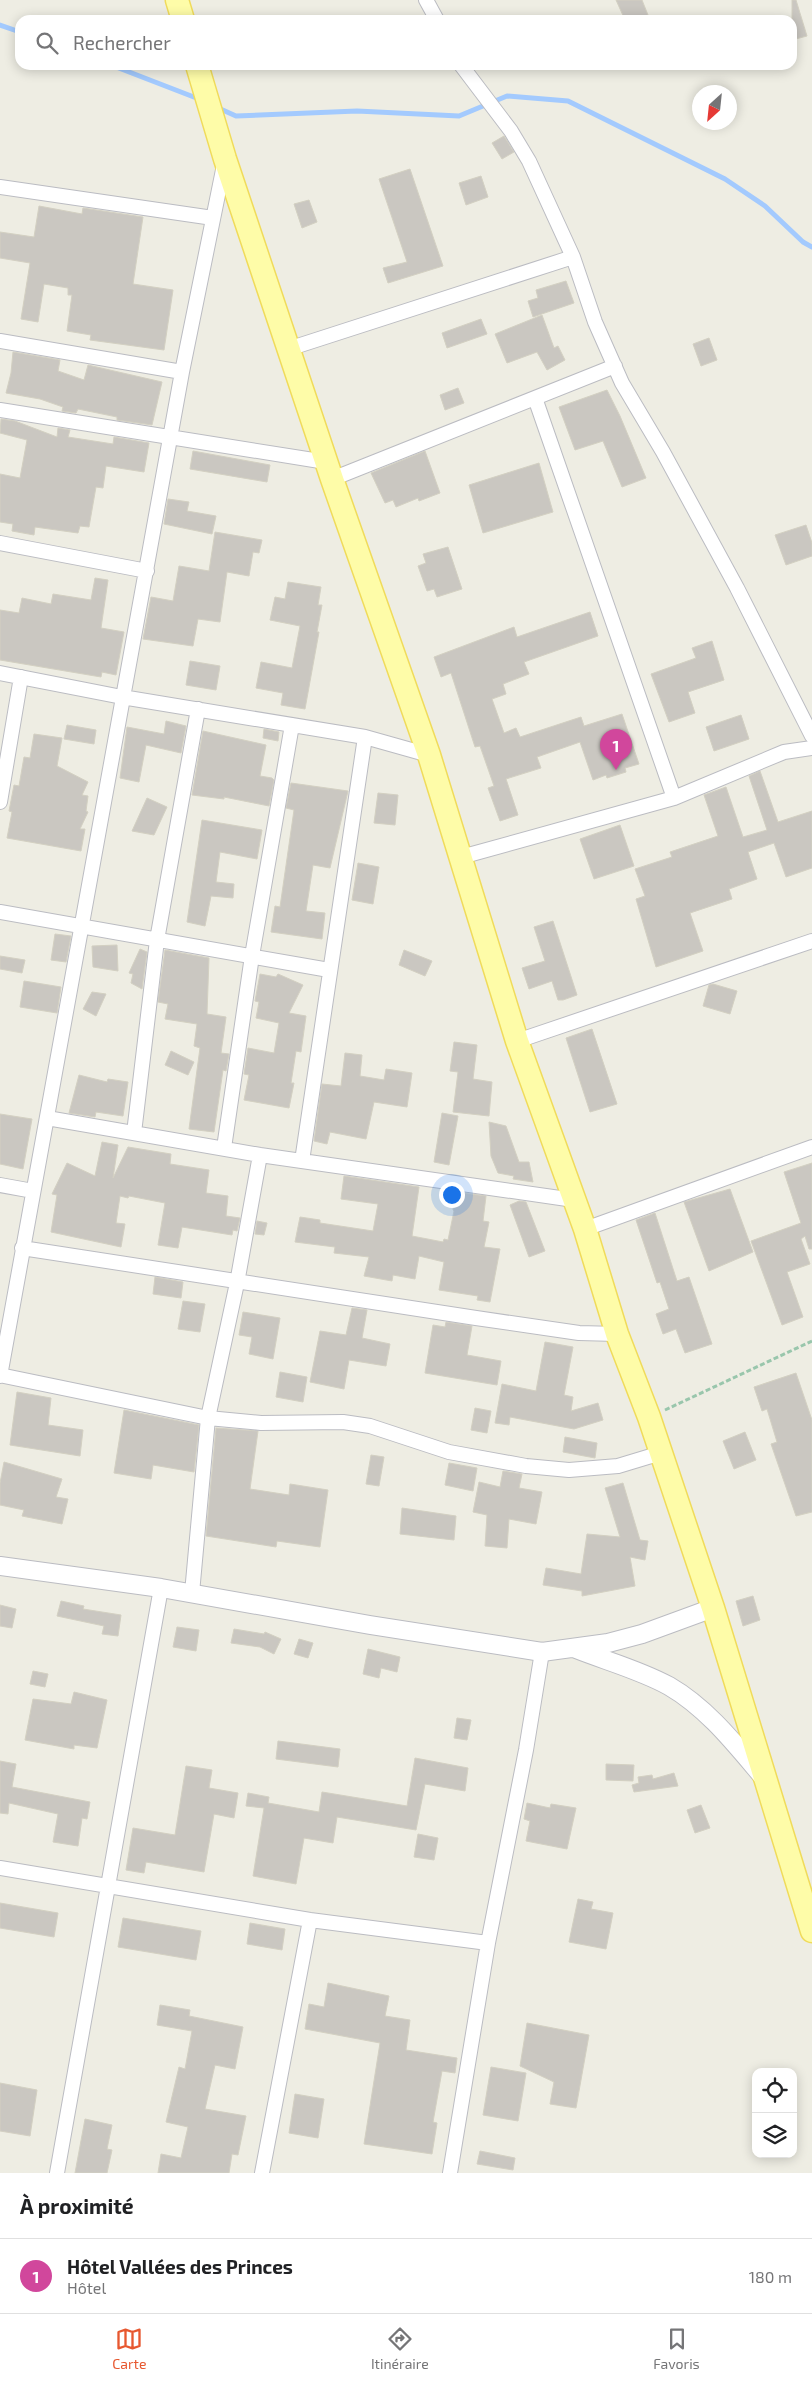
<!DOCTYPE html>
<html lang="fr">
<head>
<meta charset="utf-8">
<style>
  :root { --surface:#fff; --page:#f6f6f6; --text:#202124; --muted:#757577; --line:#e0e0e0; --accent:#e75830 }
  body { margin:0; font-family:"Exo 2",sans-serif; background:var(--page); color:var(--text) }
  .controls { position:absolute; right:15px; bottom:15px; display:grid; overflow:hidden; border-radius:10px; box-shadow:0 2px 12px #0003 }
  .controls button { width:45px; height:45px; display:grid; place-items:center; padding:0; border:0; border-bottom:1px solid var(--line); background:var(--surface); color:var(--text); font:25px sans-serif }
  .compass { position:absolute; left:692px; top:85px; width:45px; height:45px; border-radius:50%; background:var(--surface); box-shadow:0 2px 12px #0003; rotate:207deg }
  .you { position:absolute; left:451px; top:1194px; width:18px; height:18px; margin:-12px; border:4px solid #fff; border-radius:50%; background:#1a73e8; box-shadow:0 0 0 8px #1a73e833 }
  .badge { display:grid; place-items:center; width:32px; height:32px; border-radius:50%; background:var(--accent); color:#fff; font-size:16px; font-weight:700 }
  .pin { position:absolute; translate:-50% -41px; filter:drop-shadow(0 1px 2px #0008) }
  .pin::after { content:''; position:absolute; top:26px; width:18px; height:15px; background:inherit; clip-path:polygon(0 0,100% 0,50% 100%) }
  .list { margin:0; padding:0; list-style:none }
  h2 { display:flex; justify-content:space-between; align-items:center; height:65px; margin:0; padding:0 20px; font-size:21px }
  h2 small { font-size:16px; font-weight:400; color:var(--muted) }
  .list li { display:grid; grid-template-columns:32px 1fr auto; gap:15px; align-items:center; box-sizing:border-box; height:75px; padding:0 20px; border-top:1px solid var(--line) }
  .list b { display:block; font-size:19px; white-space:nowrap }
  .list p { margin:0; font-size:16px; white-space:nowrap; color:var(--muted) }
  .list em { font-size:16px; font-style:normal; color:var(--muted) }
  .icon { flex:none; width:28px; height:28px; fill:none; stroke:currentColor; stroke-width:2; stroke-linecap:round; stroke-linejoin:round }
  .map { position:relative; flex:none; width:812px; height:2173px; overflow:hidden }
  .search { position:absolute; background:var(--surface); box-shadow:0 2px 12px #0003; left:15px; right:15px; top:15px; height:55px; display:flex; align-items:center; gap:12px; box-sizing:border-box; padding:0 18px; border-radius:15px; color:var(--muted); font-size:19px }
  .sheet { height:140px; background:var(--surface) }
  nav { display:flex; justify-content:space-around; align-items:center; box-sizing:border-box; height:70px; border-top:1px solid var(--line); background:var(--surface); font-size:14px; color:var(--muted) }
  nav a { display:grid; justify-items:center; gap:2px }
  nav .on { color:var(--accent) }
  .map>svg:first-child { display:block }
  .lines { fill:none; stroke-linecap:round; stroke-linejoin:round }
  .stream { stroke:#a3cafe; stroke-width:5 }
  .building { fill:#cac7c1; stroke:#d3d0c2 }
  .minor-casing { stroke:#bbbcc2; stroke-width:16 }
  .tertiary-casing { stroke:#bbbcc2; stroke-width:20 }
  .primary-casing { stroke:#f0db5b; stroke-width:25 }
  .path { stroke:#99c6ac; stroke-width:3; stroke-dasharray:5 2.5; stroke-linecap:butt }
  .minor { stroke:#fff; stroke-width:14 }
  .tertiary { stroke:#fff; stroke-width:18 }
  .primary { stroke:#fefca8; stroke-width:22 }
</style>
</head>
<body>
<div class="map">
<svg width="812" height="2173" viewBox="0 0 812 2173">
  <rect width="100%" height="100%" fill="#eeede3"/>
  <g class="lines">
    <path class="stream" d="M 0,25 L 20,32
      M 111,65 L 199,99
      M 216,107 L 236,116 L 357,111 L 459,116 L 507,96 L 568,101 L 725,179 L 765,206 L 803,242 L 812,247"/>
  </g>
  <path class="building" d="M 616,0 L 642,0 L 650,20 L 625,20 Z
    M 792,0 L 796,0 L 807,36 L 792,40 Z
    M 504,136 L 514,152 L 502,159 L 492,143 Z
    M 410,169 L 443,266 L 388,283 L 383,268 L 407,262 L 379,179 Z
    M 481,176 L 488,197 L 466,205 L 459,183 Z
    M 309,200 L 317,222 L 302,228 L 294,204 Z
    M 39,206 L 82,214 L 83,208 L 143,217 L 133,284 L 173,290 L 164,350 L 90,340 L 91,335 L 67,331 L 72,295 L 68,295 L 68,288 L 44,284 L 38,322 L 21,319 L 30,263 L 0,258 L 0,232 L 34,237 Z
    M 566,281 L 574,303 L 533,317 L 528,301 L 538,298 L 536,290 Z
    M 542,315 L 554,348 L 558,346 L 565,360 L 547,370 L 537,352 L 507,363 L 495,334 Z
    M 481,319 L 487,334 L 447,348 L 442,333 Z
    M 709,338 L 717,360 L 701,366 L 693,344 Z
    M 13,352 L 60,360 L 58,371 L 84,380 L 88,365 L 162,382 L 152,425 L 117,420 L 117,417 L 78,409 L 76,413 L 62,411 L 63,407 L 40,399 L 6,393 L 11,373 Z
    M 458,388 L 464,403 L 445,410 L 440,395 Z
    M 607,390 L 620,416 L 646,478 L 622,487 L 603,441 L 575,450 L 559,407 Z
    M 1,419 L 15,421 L 57,437 L 58,428 L 70,430 L 68,437 L 113,444 L 114,437 L 149,443 L 144,472 L 106,466 L 103,488 L 96,487 L 89,527 L 80,526 L 78,533 L 35,527 L 34,535 L 12,531 L 13,524 L 0,522 L 0,474 L 20,478 L 27,440 L 0,433 Z
    M 193,451 L 270,465 L 267,482 L 190,469 Z
    M 425,451 L 440,493 L 419,501 L 418,498 L 396,507 L 393,500 L 385,503 L 371,473 Z
    M 539,463 L 553,512 L 483,533 L 469,485 Z
    M 168,499 L 189,502 L 187,511 L 216,516 L 212,534 L 164,524 Z
    M 806,525 L 812,543 L 812,556 L 786,565 L 775,535 Z
    M 215,532 L 262,540 L 259,553 L 253,552 L 249,576 L 227,572 L 220,622 L 198,619 L 193,646 L 143,639 L 151,597 L 173,601 L 179,566 L 209,571 Z
    M 448,547 L 462,589 L 437,597 L 434,589 L 427,591 L 418,566 L 426,563 L 423,554 Z
    M 95,578 L 108,580 L 101,628 L 124,632 L 116,675 L 102,672 L 101,677 L 0,660 L 0,610 L 19,613 L 22,598 L 51,604 L 53,594 L 91,600 Z
    M 288,582 L 321,587 L 318,605 L 322,605 L 317,632 L 319,632 L 305,709 L 281,705 L 283,693 L 256,688 L 261,662 L 292,668 L 300,626 L 270,620 L 275,597 L 285,599 Z
    M 590,612 L 598,636 L 524,662 L 529,674 L 503,684 L 506,694 L 492,699 L 504,733 L 516,728 L 520,737 L 581,717 L 584,726 L 622,714 L 639,764 L 625,768 L 626,772 L 607,778 L 606,775 L 593,780 L 580,742 L 537,757 L 541,768 L 506,779 L 518,815 L 500,821 L 488,788 L 494,786 L 480,746 L 475,747 L 451,673 L 441,677 L 434,657 L 514,627 L 517,637 Z
    M 712,641 L 724,680 L 688,692 L 695,713 L 669,722 L 651,674 L 696,658 L 692,648 Z
    M 190,661 L 220,666 L 216,690 L 186,685 Z
    M 741,715 L 749,739 L 714,751 L 706,727 Z
    M 166,721 L 186,726 L 181,753 L 146,745 L 139,782 L 120,778 L 127,727 L 164,734 Z
    M 67,725 L 96,730 L 94,744 L 64,739 Z
    M 264,729 L 279,732 L 278,741 L 263,738 Z
    M 203,731 L 266,745 L 260,776 L 272,778 L 274,780 L 269,806 L 224,797 L 224,799 L 192,795 Z
    M 34,734 L 62,738 L 57,766 L 88,782 L 82,795 L 88,796 L 86,811 L 88,812 L 80,829 L 85,829 L 81,851 L 7,838 L 12,812 L 9,811 L 14,785 L 19,786 L 24,757 L 30,758 Z
    M 760,771 L 778,822 L 812,811 L 812,868 L 786,877 L 774,843 L 748,852 L 757,879 L 729,889 L 732,899 L 690,913 L 703,951 L 656,967 L 636,899 L 645,896 L 635,869 L 672,857 L 670,852 L 718,836 L 704,795 L 726,787 L 743,837 L 767,830 L 749,776 Z
    M 291,783 L 348,791 L 330,868 L 313,865 L 306,911 L 325,913 L 322,939 L 271,932 L 275,906 L 280,907 L 294,810 L 286,808 Z
    M 378,793 L 398,795 L 395,825 L 374,823 Z
    M 147,798 L 167,807 L 154,835 L 132,831 Z
    M 202,820 L 262,830 L 257,859 L 220,852 L 216,882 L 234,884 L 233,898 L 211,896 L 205,926 L 187,922 Z
    M 620,825 L 634,866 L 594,879 L 580,839 Z
    M 358,863 L 379,867 L 373,904 L 352,900 Z
    M 553,921 L 577,995 L 563,1000 L 558,1000 L 552,981 L 529,989 L 522,968 L 545,961 L 534,927 Z
    M 55,934 L 71,936 L 66,962 L 51,960 Z
    M 117,945 L 118,971 L 93,967 L 92,946 Z
    M 140,949 L 147,952 L 142,989 L 131,983 L 133,974 L 129,973 Z
    M 165,950 L 209,958 L 207,1014 L 226,1017 L 221,1053 L 229,1054 L 226,1071 L 223,1070 L 214,1132 L 189,1129 L 200,1048 L 194,1046 L 197,1024 L 165,1019 L 168,1004 L 158,1002 Z
    M 404,950 L 432,961 L 425,976 L 399,965 Z
    M 0,956 L 25,960 L 22,973 L 0,969 Z
    M 260,974 L 276,977 L 278,974 L 303,985 L 289,1013 L 306,1016 L 301,1052 L 296,1051 L 291,1083 L 294,1083 L 289,1108 L 244,1100 L 249,1075 L 244,1074 L 248,1048 L 274,1053 L 279,1023 L 256,1018 L 259,1002 L 255,1001 Z
    M 24,981 L 61,987 L 57,1013 L 20,1007 Z
    M 713,984 L 737,991 L 730,1014 L 703,1006 L 709,985 Z
    M 92,992 L 106,994 L 96,1016 L 83,1009 Z
    M 592,1029 L 617,1104 L 590,1112 L 566,1038 Z
    M 454,1042 L 477,1045 L 473,1079 L 492,1082 L 489,1116 L 453,1112 L 458,1072 L 450,1071 Z
    M 171,1051 L 194,1062 L 188,1075 L 165,1065 Z
    M 345,1053 L 362,1055 L 360,1076 L 384,1080 L 386,1069 L 412,1073 L 407,1107 L 374,1102 L 366,1139 L 330,1132 L 327,1144 L 314,1141 L 322,1084 L 341,1086 Z
    M 79,1075 L 107,1082 L 108,1079 L 128,1082 L 123,1116 L 96,1112 L 95,1117 L 69,1113 Z
    M 442,1113 L 458,1116 L 449,1165 L 434,1162 Z
    M 0,1114 L 32,1119 L 23,1169 L 0,1164 Z
    M 489,1122 L 506,1126 L 519,1162 L 529,1162 L 533,1182 L 513,1179 L 514,1176 L 498,1173 L 491,1156 Z
    M 102,1142 L 118,1145 L 113,1178 L 128,1147 L 171,1154 L 170,1164 L 209,1170 L 206,1193 L 228,1196 L 226,1216 L 240,1218 L 237,1231 L 233,1230 L 232,1235 L 182,1227 L 178,1248 L 158,1245 L 165,1203 L 129,1196 L 128,1198 L 120,1196 L 116,1223 L 125,1224 L 121,1247 L 51,1232 L 57,1195 L 52,1194 L 67,1163 L 95,1176 Z
    M 812,1163 L 812,1249 L 809,1249 L 805,1236 L 801,1239 L 810,1264 L 787,1272 L 803,1317 L 782,1325 L 751,1241 L 801,1223 L 784,1172 Z
    M 344,1176 L 419,1187 L 412,1236 L 443,1242 L 444,1239 L 448,1240 L 454,1211 L 453,1210 L 455,1192 L 486,1196 L 483,1221 L 489,1222 L 484,1247 L 500,1249 L 490,1302 L 477,1300 L 478,1296 L 439,1290 L 444,1262 L 419,1256 L 415,1279 L 393,1275 L 392,1281 L 364,1276 L 369,1257 L 334,1253 L 335,1247 L 295,1242 L 300,1217 L 320,1220 L 320,1223 L 373,1231 L 378,1204 L 341,1199 Z
    M 730,1189 L 753,1252 L 709,1271 L 684,1202 Z
    M 519,1201 L 526,1202 L 545,1251 L 529,1257 L 510,1205 Z
    M 655,1213 L 677,1281 L 689,1277 L 712,1344 L 685,1353 L 676,1329 L 663,1334 L 656,1314 L 669,1309 L 660,1282 L 657,1283 L 636,1220 Z
    M 257,1221 L 267,1223 L 264,1235 L 255,1234 Z
    M 155,1277 L 183,1282 L 181,1298 L 153,1294 Z
    M 183,1301 L 205,1304 L 200,1332 L 178,1329 Z
    M 352,1308 L 367,1310 L 362,1338 L 390,1344 L 386,1366 L 349,1360 L 344,1389 L 310,1382 L 320,1331 L 346,1335 Z
    M 243,1312 L 280,1318 L 273,1359 L 249,1354 L 252,1337 L 239,1335 Z
    M 446,1322 L 472,1326 L 467,1355 L 501,1361 L 497,1385 L 425,1373 L 433,1325 L 445,1327 Z
    M 545,1342 L 573,1347 L 564,1395 L 573,1397 L 571,1411 L 598,1403 L 603,1420 L 574,1429 L 510,1417 L 509,1425 L 495,1423 L 502,1384 L 536,1391 Z
    M 280,1372 L 307,1377 L 303,1402 L 276,1397 Z
    M 796,1373 L 812,1420 L 812,1512 L 796,1516 L 771,1444 L 777,1442 L 767,1409 L 762,1411 L 754,1387 Z
    M 17,1392 L 51,1398 L 48,1425 L 83,1430 L 80,1456 L 10,1445 Z
    M 475,1408 L 491,1411 L 487,1433 L 471,1430 Z
    M 124,1410 L 199,1425 L 194,1472 L 153,1465 L 151,1479 L 114,1473 Z
    M 216,1428 L 258,1431 L 250,1489 L 289,1495 L 290,1484 L 328,1490 L 320,1547 L 277,1541 L 276,1547 L 206,1536 Z
    M 745,1432 L 756,1460 L 734,1469 L 723,1441 Z
    M 565,1437 L 597,1443 L 595,1458 L 563,1452 Z
    M 371,1455 L 384,1457 L 379,1486 L 366,1484 Z
    M 4,1462 L 62,1479 L 56,1497 L 68,1499 L 62,1524 L 22,1516 L 24,1510 L 0,1505 L 0,1483 Z
    M 449,1463 L 477,1468 L 473,1491 L 445,1485 Z
    M 503,1471 L 522,1474 L 519,1488 L 542,1492 L 536,1524 L 509,1519 L 507,1548 L 485,1546 L 487,1515 L 473,1512 L 479,1482 L 500,1487 Z
    M 623,1483 L 640,1540 L 648,1541 L 645,1560 L 630,1557 L 635,1586 L 582,1596 L 582,1591 L 543,1585 L 546,1568 L 581,1574 L 587,1534 L 620,1537 L 605,1488 Z
    M 402,1508 L 456,1516 L 454,1540 L 400,1534 Z
    M 753,1596 L 760,1620 L 743,1626 L 736,1601 Z
    M 61,1601 L 84,1606 L 83,1609 L 121,1615 L 118,1636 L 102,1634 L 104,1626 L 57,1616 Z
    M 0,1605 L 16,1609 L 12,1628 L 0,1626 Z
    M 177,1627 L 199,1630 L 196,1651 L 173,1647 Z
    M 234,1629 L 264,1634 L 265,1632 L 281,1639 L 274,1654 L 260,1647 L 231,1643 Z
    M 299,1639 L 313,1643 L 308,1658 L 294,1654 Z
    M 368,1649 L 400,1657 L 397,1672 L 381,1668 L 379,1678 L 363,1674 Z
    M 33,1671 L 48,1674 L 45,1687 L 30,1684 Z
    M 74,1692 L 107,1700 L 97,1748 L 74,1745 L 74,1749 L 25,1740 L 33,1699 L 71,1704 Z
    M 457,1718 L 471,1720 L 467,1740 L 454,1738 Z
    M 278,1741 L 340,1749 L 338,1767 L 276,1759 Z
    M 415,1758 L 468,1768 L 465,1791 L 425,1784 L 416,1830 L 337,1817 L 333,1843 L 304,1838 L 296,1884 L 253,1876 L 264,1808 L 246,1806 L 248,1793 L 269,1797 L 268,1803 L 319,1812 L 322,1792 L 407,1806 Z
    M 0,1761 L 16,1764 L 12,1787 L 90,1802 L 87,1819 L 82,1818 L 78,1846 L 53,1842 L 58,1814 L 9,1803 L 8,1814 L 0,1813 Z
    M 606,1764 L 634,1765 L 633,1781 L 606,1780 Z
    M 186,1766 L 212,1770 L 209,1788 L 238,1793 L 234,1818 L 214,1814 L 204,1872 L 146,1862 L 144,1873 L 126,1870 L 133,1828 L 175,1835 Z
    M 674,1773 L 678,1786 L 634,1792 L 632,1785 L 639,1783 L 638,1777 L 652,1775 L 653,1779 Z
    M 527,1803 L 550,1808 L 551,1804 L 576,1808 L 567,1849 L 526,1841 L 530,1821 L 524,1819 Z
    M 701,1805 L 710,1828 L 695,1833 L 687,1810 Z
    M 418,1834 L 438,1838 L 434,1860 L 414,1857 Z
    M 578,1899 L 593,1902 L 591,1909 L 613,1913 L 606,1949 L 569,1942 Z
    M 0,1903 L 58,1913 L 54,1937 L 0,1928 Z
    M 123,1918 L 201,1931 L 196,1960 L 118,1947 Z
    M 250,1923 L 285,1929 L 282,1950 L 247,1944 Z
    M 328,1983 L 389,1996 L 385,2016 L 410,2020 L 406,2050 L 457,2058 L 455,2073 L 442,2071 L 433,2122 L 437,2123 L 432,2154 L 364,2144 L 380,2043 L 305,2029 L 309,2004 L 324,2007 Z
    M 160,2005 L 190,2010 L 189,2016 L 243,2027 L 235,2069 L 215,2065 L 205,2109 L 246,2116 L 238,2155 L 232,2154 L 229,2173 L 158,2173 L 161,2154 L 181,2158 L 188,2127 L 166,2122 L 179,2067 L 185,2069 L 192,2031 L 157,2025 Z
    M 527,2023 L 589,2035 L 576,2108 L 550,2104 L 554,2082 L 520,2066 Z
    M 491,2067 L 526,2073 L 518,2121 L 483,2115 Z
    M 0,2083 L 37,2090 L 30,2136 L 0,2131 Z
    M 295,2094 L 324,2099 L 318,2138 L 289,2133 Z
    M 85,2119 L 112,2125 L 107,2149 L 112,2150 L 107,2173 L 75,2173 Z
    M 480,2151 L 515,2158 L 513,2170 L 477,2164 Z"/>
  <g class="lines">
    <g class="minor-casing">
      <path id="minor" d="M 426,0 L 437,20
        M 461,65 L 511,131 L 529,161 L 573,257 L 595,322 L 622,383 L 663,452 L 737,588 L 812,736
        M 0,187 L 213,218
        M 0,341 L 182,372
        M 288,349 L 573,257
        M 535,398 L 674,798
        M 0,410 L 326,462
        M 332,479 L 615,366
        M 0,543 L 147,571
        M 0,673 L 122,697 L 365,737 L 429,755
        M 0,802 L 21,677
        M 461,857 L 674,798 L 784,752 L 812,748
        M 0,912 L 329,970
        M 517,1041 L 812,941
        M 47,1118 L 260,1155 L 574,1200
        M 134,1133 L 157,940 L 198,709
        M 224,1148 L 252,956 L 292,725
        M 302,1161 L 365,737
        M 0,1185 L 33,1191
        M 585,1229 L 812,1147
        M 22,1248 L 476,1318 L 579,1333 L 617,1334
        M 0,1375 L 208,1418 L 261,1423 L 343,1422 L 370,1426 L 449,1452 L 526,1466 L 569,1470 L 618,1466 L 661,1453
        M 0,1376 L 182,372 L 224,165
        M 192,1593 L 208,1418 L 237,1283 L 260,1155
        M 0,1868 L 310,1920 L 488,1943
        M 57,2173 L 161,1588
        M 262,2173 L 310,1920
        M 450,2173 L 488,1943 L 526,1750 L 542,1652"/>
    </g>
    <g class="tertiary-casing">
      <path id="tertiary" d="M 0,1566 L 161,1588 L 370,1625 L 542,1652 L 608,1643 L 642,1634 L 713,1608
        M 576,1649 C 606,1661 640,1670 669,1686 C 707,1708 735,1744 763,1777"/>
    </g>
    <g class="primary-casing">
      <path id="primary" d="M 177,0 L 183,20
        M 197,65 L 225,159 L 332,479 L 429,755 L 517,1041 L 585,1229 L 617,1334 L 649,1417 L 713,1608 L 812,1931"/>
    </g>
    <path class="path" d="M 665,1410 L 812,1341"/>
    <use href="#minor" class="minor"/>
    <use href="#tertiary" class="tertiary"/>
    <use href="#primary" class="primary"/>
  </g>
</svg>
<div class="controls">
<button><svg class="icon" aria-label="locate" viewBox="0 0 24 24"><circle cx="12" cy="12" r="6"/><path d="M12 2v4M12 18v4M2 12h4M18 12h4"/></svg></button>
<button><svg class="icon" aria-label="layers" viewBox="0 0 24 24"><path d="M12 4l9 5-9 5-9-5zM3 14l9 5 9-5"/></svg></button>
</div>
<svg class="compass" viewBox="-18 -18 36 36"><path d="M0-13l5 13h-10z" fill="#e53935"/><path d="M0 13l5-13h-10z" fill="#757577"/></svg>
<div class="you"></div>
<div class="pin badge" style="left:616px;top:770px;background:#d1479c">1</div>
<div class="search"><svg class="icon" aria-label="search" viewBox="0 0 24 24"><circle cx="10" cy="10" r="6"/><path d="M15 15l6 6"/></svg>Rechercher</div>
</div>
<section class="sheet">
<h2>À proximité<small></small></h2>
<ul class="list">
<li><span class="badge" style="background:#d1479c">1</span><div><b>Hôtel Vallées des Princes</b><p>Hôtel</p></div><em>180 m</em></li>
</ul>
</section>
<nav>
<a class="on"><svg class="icon" aria-label="map" viewBox="0 0 24 24"><path d="M3 6l6-2 6 2 6-2v14l-6 2-6-2-6 2zM9 4v14M15 6v14"/></svg>Carte</a>
<a><svg class="icon" aria-label="directions" viewBox="0 0 24 24"><path d="M12 3l9 9-9 9-9-9zM9 14v-3h6M13 9l2 2-2 2"/></svg>Itinéraire</a>
<a><svg class="icon" aria-label="saved" viewBox="0 0 24 24"><path d="M7 4h10v16l-5-4-5 4z"/></svg>Favoris</a>
</nav>
</body>
</html>
